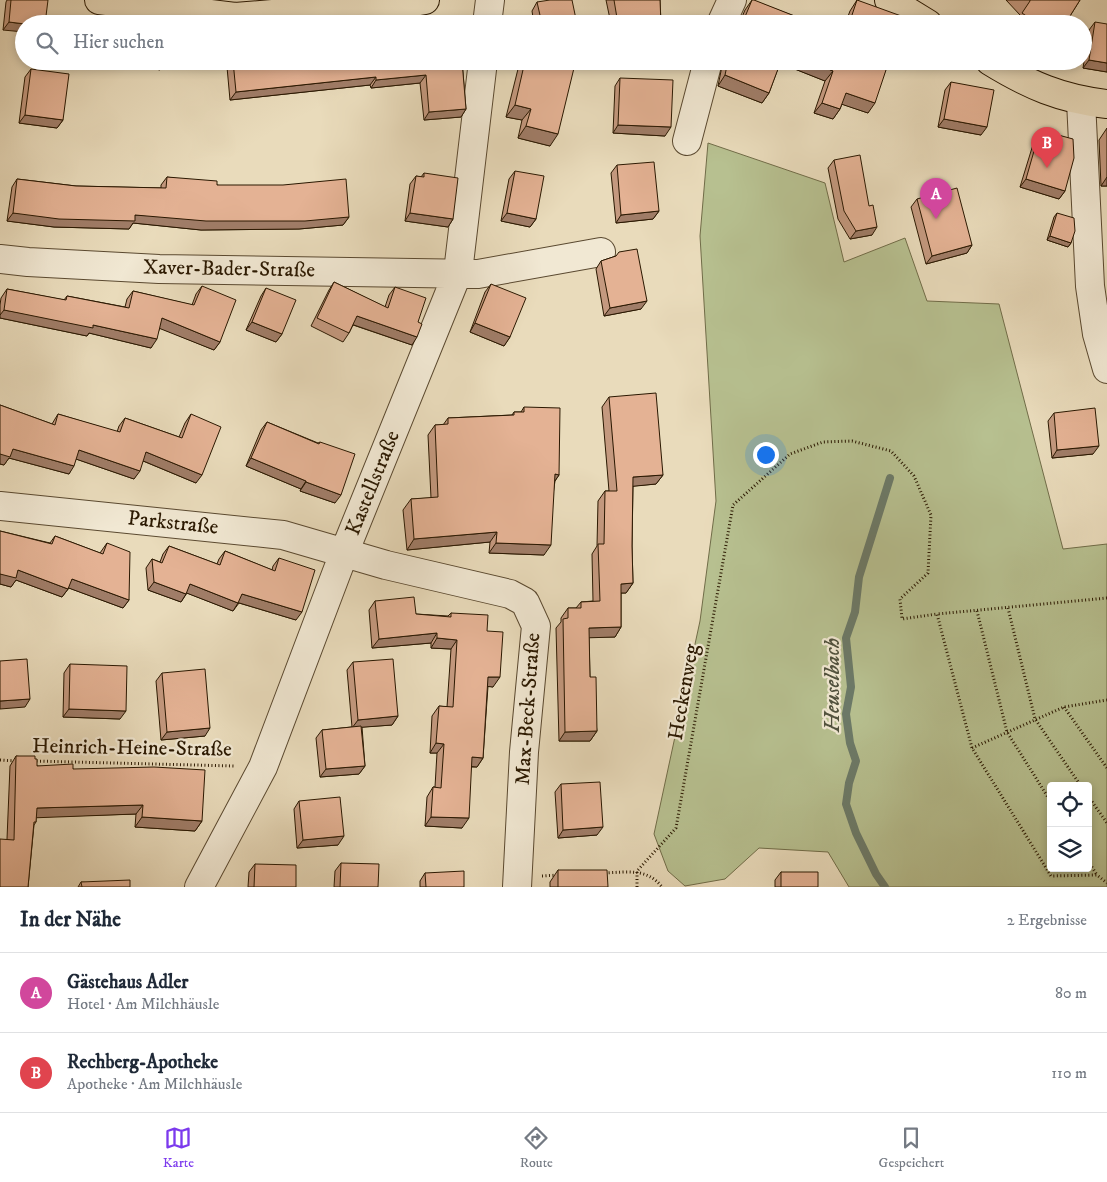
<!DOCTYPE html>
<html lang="de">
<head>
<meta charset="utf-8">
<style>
  :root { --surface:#fff; --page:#f6f6f7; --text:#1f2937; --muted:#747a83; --line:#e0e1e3; --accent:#7c3aed }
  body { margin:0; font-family:"IM FELL DW Pica",serif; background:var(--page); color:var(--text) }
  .controls { position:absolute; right:15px; bottom:15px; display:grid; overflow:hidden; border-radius:5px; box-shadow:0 2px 8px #0003 }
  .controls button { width:45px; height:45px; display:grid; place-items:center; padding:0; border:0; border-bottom:1px solid var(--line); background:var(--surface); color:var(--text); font:25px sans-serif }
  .you { position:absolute; left:765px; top:454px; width:18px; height:18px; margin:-12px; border:4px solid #fff; border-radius:50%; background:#1a73e8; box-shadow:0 0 0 8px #1a73e833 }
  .badge { display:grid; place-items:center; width:32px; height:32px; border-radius:50%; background:var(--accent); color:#fff; font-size:16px; font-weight:700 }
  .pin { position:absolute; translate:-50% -41px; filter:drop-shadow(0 1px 2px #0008) }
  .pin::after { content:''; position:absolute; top:26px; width:18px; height:15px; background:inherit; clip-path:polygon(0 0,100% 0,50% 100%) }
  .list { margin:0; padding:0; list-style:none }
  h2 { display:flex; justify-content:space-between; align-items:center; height:65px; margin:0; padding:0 20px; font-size:21px }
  h2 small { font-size:16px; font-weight:400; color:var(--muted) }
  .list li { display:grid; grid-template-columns:32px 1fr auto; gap:15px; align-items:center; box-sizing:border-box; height:80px; padding:0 20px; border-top:1px solid var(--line) }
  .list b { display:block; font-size:19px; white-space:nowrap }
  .list p { margin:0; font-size:16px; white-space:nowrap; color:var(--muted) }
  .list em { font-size:16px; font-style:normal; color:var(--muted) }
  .icon { flex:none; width:28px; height:28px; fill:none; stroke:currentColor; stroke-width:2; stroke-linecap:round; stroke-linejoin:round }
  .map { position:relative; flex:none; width:1107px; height:887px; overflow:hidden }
  .search { position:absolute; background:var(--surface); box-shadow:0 2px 8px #0003; left:15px; right:15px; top:15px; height:55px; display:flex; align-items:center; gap:12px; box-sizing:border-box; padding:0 18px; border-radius:28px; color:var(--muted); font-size:19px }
  .sheet { height:225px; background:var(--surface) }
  nav { display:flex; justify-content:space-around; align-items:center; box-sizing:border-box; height:70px; border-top:1px solid var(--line); background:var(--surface); font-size:14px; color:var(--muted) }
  nav a { display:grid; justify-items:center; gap:2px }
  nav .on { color:var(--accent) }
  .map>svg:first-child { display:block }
  .green { fill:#b7c090; stroke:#706c48; fill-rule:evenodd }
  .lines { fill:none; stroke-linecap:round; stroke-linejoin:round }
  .stream { stroke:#6c7a68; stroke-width:8 }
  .minor-casing { stroke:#5a4930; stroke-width:30 }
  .major-casing { stroke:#2a1801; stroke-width:30 }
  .path { stroke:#2a1801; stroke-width:3; stroke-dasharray:1 2.5; stroke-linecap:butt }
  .minor { stroke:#f1e8d3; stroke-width:28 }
  .major { stroke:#e9dbbb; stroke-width:28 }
  .wall { fill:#c4997f; stroke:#2a1801 }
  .shaded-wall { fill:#a07d68; stroke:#2a1801 }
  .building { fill:#e4b294; stroke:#2a1801 }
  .labels { text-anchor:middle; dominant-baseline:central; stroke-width:4.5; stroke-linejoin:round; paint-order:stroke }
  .street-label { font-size:21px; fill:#2a1801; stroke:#f1e8d3 }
  .water-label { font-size:22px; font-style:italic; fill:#50513d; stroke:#f1e8d3 }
</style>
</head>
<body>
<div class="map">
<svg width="1107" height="887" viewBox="0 0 1107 887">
  <rect width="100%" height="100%" fill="#e9dbbb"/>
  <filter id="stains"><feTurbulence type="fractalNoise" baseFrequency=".004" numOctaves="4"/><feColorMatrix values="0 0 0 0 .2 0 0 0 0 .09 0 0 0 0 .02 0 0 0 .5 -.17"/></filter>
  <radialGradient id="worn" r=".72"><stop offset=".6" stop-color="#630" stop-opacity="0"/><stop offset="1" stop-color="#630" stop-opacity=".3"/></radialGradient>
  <path class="green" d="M 708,143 L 825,183 L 844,262 L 905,238 L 927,301 L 999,304 L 1063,549 L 1107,544 L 1107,887 L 849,887 L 828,852 L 759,848 L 725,879 L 685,886 L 668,871 L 654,834 L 700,621 L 716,501 L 700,236 ZM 1051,786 L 1088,786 L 1088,868 L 1051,868 Z"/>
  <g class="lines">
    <path class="stream" d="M 885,887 L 876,874 L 856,833 L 846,804 L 849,783 L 856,761 L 850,743 L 846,714 L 851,687 L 846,638 L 855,612 L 859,577 L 890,478"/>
    <g class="minor-casing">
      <path id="minor" d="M 487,24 L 490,0
        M 721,24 L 732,0
        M 1081,101 L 1090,286 L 1097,334 L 1107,369
        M 687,141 L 708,61
        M 0,259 L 28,262 L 159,269 L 478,274 L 601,252
        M 0,506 L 283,535 L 386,565 L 510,594 L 525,602 L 536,626 L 524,752 L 517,887
        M 199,887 L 263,767 L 344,553 L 458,272 L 483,61"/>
    </g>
    <g class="major-casing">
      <path id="major" d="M 99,0 L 235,17 L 408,3 L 425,0
        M 889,0 L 928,24
        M 990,61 C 1029,85 1061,99 1107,104"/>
    </g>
    <path class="path" d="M 1107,598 L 937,614 L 972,748 L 1051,876 L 1097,875 L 1107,883
      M 1008,608 L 1035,719 L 1081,786
      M 977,611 L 1007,732 L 1051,802
      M 1064,707 L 1107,768
      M 972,748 L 1064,707 L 1107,700
      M 0,760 L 17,761
      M 33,761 L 234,766
      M 1088,796 L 1107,823
      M 1088,861 L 1097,875
      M 605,873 C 628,872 647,868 662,887
      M 542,876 L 559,875
      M 637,887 L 637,871 L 676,828 L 733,505 L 790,454 L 823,442 L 852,441 L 891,451 L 914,476 L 931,515 L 928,573 L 900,599 L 902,619 L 937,614"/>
    <use href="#minor" class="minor"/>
    <use href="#major" class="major"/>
  </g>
  <path class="wall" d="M 7,0 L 48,0 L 3,30 L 6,2 Z
    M 606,0 L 660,0 L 661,24 L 611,24 Z
    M 752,0 L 815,24 L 739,24 L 745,10 Z
    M 857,0 L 902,24 L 845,24 L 850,11 Z
    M 1006,0 L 1080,0 L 1065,24 L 1015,24 L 1020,15 Z
    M 537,2 L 577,24 L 534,24 L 532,11 Z
    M 1095,22 L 1107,72 L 1083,68 L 1089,30 Z
    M 231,61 L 462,61 L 466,109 L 461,117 L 424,120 L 420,83 L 371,88 L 370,85 L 230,100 L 227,67 Z
    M 523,61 L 545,61 L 550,146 L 518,138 L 522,120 L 506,117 L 518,69 Z
    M 723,61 L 889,61 L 868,113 L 842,104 L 840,109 L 833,119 L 814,113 L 825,81 L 780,63 L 769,93 L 762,103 L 718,86 Z
    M 31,69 L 63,120 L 57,128 L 19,123 L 25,77 Z
    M 620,78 L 665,136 L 613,133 L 615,86 Z
    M 951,82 L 981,135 L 938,127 L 945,90 Z
    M 1107,128 L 1107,186 L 1101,186 L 1099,140 Z
    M 1040,130 L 1065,191 L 1059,199 L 1020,187 L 1035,138 Z
    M 834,160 L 872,235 L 850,239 L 838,219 L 828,168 Z
    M 617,165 L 659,211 L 653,219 L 616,223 L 611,173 Z
    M 515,171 L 536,219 L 530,227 L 501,221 L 509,179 Z
    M 424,173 L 453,219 L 448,227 L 405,221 L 410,184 L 416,176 L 421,177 Z
    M 167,177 L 217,185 L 349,217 L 343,225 L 299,229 L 201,230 L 133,223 L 129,229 L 54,227 L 7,221 L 12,187 L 17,179 L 76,186 L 161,188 L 161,185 Z
    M 917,199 L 972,245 L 967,253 L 926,264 L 911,207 Z
    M 1057,213 L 1071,243 L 1068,247 L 1047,240 L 1054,217 Z
    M 616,256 L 641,309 L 604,316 L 596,269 L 601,261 Z
    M 334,282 L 385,307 L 389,295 L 395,287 L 418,322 L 412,345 L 353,325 L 349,333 L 343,342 L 311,326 L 329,290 Z
    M 491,284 L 510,337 L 504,346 L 470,332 L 485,292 Z
    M 202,286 L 220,342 L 214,350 L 160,328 L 151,348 L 89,333 L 87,336 L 0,318 L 0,305 L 1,298 L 7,289 L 64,300 L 67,296 L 125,307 L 127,299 L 133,291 L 192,305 L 196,294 Z
    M 266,288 L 282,334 L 276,342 L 246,330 L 261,296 Z
    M 609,397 L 663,475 L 656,484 L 633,486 L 632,546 L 633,583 L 626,593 L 621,593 L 621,627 L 615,637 L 589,637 L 590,677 L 597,731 L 590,741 L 559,741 L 556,628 L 561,622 L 561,618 L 568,608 L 576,608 L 581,602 L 593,601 L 592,554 L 597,546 L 598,501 L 605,491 L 609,491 L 602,407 Z
    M 0,405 L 52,424 L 58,414 L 117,432 L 119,426 L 125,418 L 179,437 L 185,423 L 191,414 L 196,483 L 143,461 L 134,479 L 76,459 L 69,474 L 9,458 L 4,465 L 0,464 Z
    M 524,407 L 559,475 L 555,481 L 544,555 L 489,553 L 490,542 L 407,550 L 403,510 L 411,499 L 431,498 L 428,435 L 435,425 L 443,425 L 448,418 L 512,415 L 514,412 L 521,412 Z
    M 1054,413 L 1093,454 L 1052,458 L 1048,421 Z
    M 267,422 L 318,443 L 320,442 L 335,503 L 300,491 L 301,489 L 246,466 L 261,430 Z
    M 0,531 L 50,543 L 55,536 L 100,553 L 107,543 L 129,600 L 123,608 L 69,588 L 62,597 L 16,580 L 11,587 L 0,584 Z
    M 169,546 L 217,564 L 219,559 L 225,551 L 272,570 L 273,566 L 279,558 L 296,620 L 239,603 L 233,611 L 187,593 L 181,602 L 148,590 L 146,568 L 152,559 L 160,562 L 163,554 Z
    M 375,601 L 416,614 L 448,616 L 451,613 L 487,631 L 493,687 L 488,686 L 483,758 L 477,767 L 471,767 L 462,828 L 425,826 L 427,797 L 433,787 L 435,787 L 437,753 L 430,753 L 432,716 L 439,706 L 447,707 L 451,649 L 431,648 L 431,643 L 372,648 L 369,610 Z
    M 353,662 L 398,716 L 392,725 L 362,727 L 365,766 L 359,774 L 320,777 L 316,738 L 322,730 L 352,727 L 347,670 Z
    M 70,664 L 120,719 L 63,717 L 64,673 Z
    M 162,673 L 205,736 L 161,740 L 156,681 Z
    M 16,756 L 35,759 L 37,766 L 73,769 L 202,821 L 195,831 L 135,827 L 136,814 L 36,817 L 36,822 L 34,825 L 28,887 L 7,839 L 10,766 Z
    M 561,784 L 597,835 L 558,838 L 555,792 Z
    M 299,801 L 338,845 L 297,848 L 294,809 Z
    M 341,863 L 378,887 L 334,887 L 335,871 Z
    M 255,864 L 296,887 L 248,887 L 249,872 Z
    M 558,870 L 608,887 L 550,887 L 550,882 Z
    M 781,872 L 818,887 L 775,887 L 775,880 Z
    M 425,873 L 464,887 L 420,887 L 420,881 Z
    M 81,882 L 130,887 L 78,887 Z"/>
  <path class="shaded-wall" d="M 9,22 L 24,24 L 24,32 L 3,30 Z
    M 1089,60 L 1107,63 L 1107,72 L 1083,68 Z
    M 128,61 L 163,61 L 166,62 L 160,70 L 127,63 Z
    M 778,61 L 809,61 L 833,71 L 825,81 L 777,62 Z
    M 426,75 L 420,83 L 371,88 L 376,80 Z
    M 725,75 L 769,93 L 762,103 L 718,86 Z
    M 376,77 L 370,85 L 230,100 L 236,92 Z
    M 846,93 L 875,103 L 868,113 L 838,103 Z
    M 822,103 L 840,109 L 833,119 L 814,113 Z
    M 515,105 L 531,109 L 522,120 L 506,117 Z
    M 466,109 L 461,117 L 424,120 L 429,112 Z
    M 25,115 L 63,120 L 57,128 L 19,123 Z
    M 944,119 L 987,127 L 981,135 L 938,127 Z
    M 618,125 L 671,127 L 665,136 L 613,133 Z
    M 526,126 L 558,134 L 550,146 L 518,138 Z
    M 1107,177 L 1107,186 L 1101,186 Z
    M 1026,179 L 1065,191 L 1059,199 L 1020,187 Z
    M 659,211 L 653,219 L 616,223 L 621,215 Z
    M 13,213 L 135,215 L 349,217 L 343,225 L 299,229 L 201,230 L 133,223 L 129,229 L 54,227 L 7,221 Z
    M 410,213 L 453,219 L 448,227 L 405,221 Z
    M 507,213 L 536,219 L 530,227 L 501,221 Z
    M 877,227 L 872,235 L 850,239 L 856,231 Z
    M 1050,236 L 1071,243 L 1068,247 L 1047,240 Z
    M 972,245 L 967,253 L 926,264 L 932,256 Z
    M 647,301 L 641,309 L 604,316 L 610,308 Z
    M 4,310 L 93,325 L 157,339 L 151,348 L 89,333 L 87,336 L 0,318 L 0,315 Z
    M 357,316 L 417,337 L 412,345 L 351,324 Z
    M 162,318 L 220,342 L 214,350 L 156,327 Z
    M 252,322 L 282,334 L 276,342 L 246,330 Z
    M 475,323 L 510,337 L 504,346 L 470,332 Z
    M 1099,446 L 1093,454 L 1052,458 L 1057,450 Z
    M 13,449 L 74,466 L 69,474 L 9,458 L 4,465 L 0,464 L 0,454 Z
    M 79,450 L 140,471 L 134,479 L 73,458 Z
    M 146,452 L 202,475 L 196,483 L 141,460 Z
    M 251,458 L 306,481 L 301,489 L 246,466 Z
    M 555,474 L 559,475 L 552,485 Z
    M 663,475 L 656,484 L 626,487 L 633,477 Z
    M 306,482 L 341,495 L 335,503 L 300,491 Z
    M 497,532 L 490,542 L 407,550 L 414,539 Z
    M 496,543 L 551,545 L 544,555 L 489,553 Z
    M 18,570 L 68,589 L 62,597 L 16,580 L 11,587 L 0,584 L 0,574 Z
    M 72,579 L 129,600 L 123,608 L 66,587 Z
    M 154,582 L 186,594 L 181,602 L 148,590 Z
    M 633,583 L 626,593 L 614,593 L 621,584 Z
    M 190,584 L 238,603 L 233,611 L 184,592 Z
    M 242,594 L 302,612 L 296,620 L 236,602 Z
    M 621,627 L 615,637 L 582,638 L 589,628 Z
    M 437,633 L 431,643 L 372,648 L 379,639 Z
    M 437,638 L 457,640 L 451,649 L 431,648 Z
    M 488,677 L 500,677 L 493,687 L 482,686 Z
    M 30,699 L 25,707 L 0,709 L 0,701 Z
    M 69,709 L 126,711 L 120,719 L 63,717 Z
    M 398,716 L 392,725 L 352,728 L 358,720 Z
    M 210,728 L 205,736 L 161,740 L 167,732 Z
    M 597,731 L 590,741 L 559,741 L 565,732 Z
    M 436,743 L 444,744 L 437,753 L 430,753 Z
    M 472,757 L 483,758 L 477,767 L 465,766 Z
    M 365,766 L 359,774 L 320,777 L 326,769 Z
    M 143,805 L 136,814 L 30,818 L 37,808 Z
    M 142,817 L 202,821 L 195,831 L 135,827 Z
    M 431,817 L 469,818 L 462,828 L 425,826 Z
    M 603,827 L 597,835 L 558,838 L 563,830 Z
    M 344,836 L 338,845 L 297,848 L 303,840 Z"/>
  <path class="building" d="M 11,0 L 48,0 L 45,24 L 25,24 L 9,22 Z
    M 550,0 L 572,0 L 577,24 L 542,24 L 537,2 Z
    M 614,0 L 660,0 L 661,24 L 618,24 Z
    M 752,0 L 754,0 L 815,24 L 742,24 Z
    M 857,0 L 904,17 L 902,24 L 849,24 Z
    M 1030,0 L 1080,0 L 1065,24 L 1038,24 L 1022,13 L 1030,1 Z
    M 458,19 L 458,24 L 421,24 L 421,22 Z
    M 140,20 L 159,24 L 139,24 Z
    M 1095,22 L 1107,24 L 1107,63 L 1089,60 Z
    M 233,61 L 462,61 L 466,109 L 429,112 L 426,75 L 376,80 L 376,77 L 236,92 Z
    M 525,61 L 545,61 L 574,68 L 558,134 L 526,126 L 531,109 L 515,105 Z
    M 728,61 L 781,61 L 769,93 L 725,75 Z
    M 809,61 L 889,61 L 875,103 L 846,93 L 840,109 L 822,103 L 833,71 Z
    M 31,69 L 69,74 L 63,120 L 25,115 Z
    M 620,78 L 673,80 L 671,127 L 618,125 Z
    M 951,82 L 994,90 L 987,127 L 944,119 Z
    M 1040,130 L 1073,139 L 1074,158 L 1065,191 L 1026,179 Z
    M 860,155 L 869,206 L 873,205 L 877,227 L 856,231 L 844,211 L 834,160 Z
    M 654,162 L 659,211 L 621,215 L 617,165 Z
    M 515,171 L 544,176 L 536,219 L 507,213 Z
    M 424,173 L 458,178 L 453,219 L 410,213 L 416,176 L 424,177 Z
    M 167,177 L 217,181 L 217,185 L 283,185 L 346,179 L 349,217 L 305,221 L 206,221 L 135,215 L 135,221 L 59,219 L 13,213 L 17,179 L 76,186 L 166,188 Z
    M 957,188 L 972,245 L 932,256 L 917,199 Z
    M 1057,213 L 1074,218 L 1075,231 L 1071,243 L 1050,236 Z
    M 637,249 L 647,301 L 610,308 L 601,261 L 616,256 L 619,252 Z
    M 334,282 L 388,308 L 395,287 L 426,298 L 418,322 L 422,324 L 417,337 L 357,316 L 349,333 L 317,318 Z
    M 491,284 L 526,298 L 510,337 L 475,323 Z
    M 202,286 L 236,300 L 220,342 L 162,318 L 157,339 L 93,325 L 93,328 L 4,310 L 7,289 L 66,300 L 67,296 L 129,308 L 133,291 L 194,305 Z
    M 266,288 L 296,300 L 282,334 L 252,322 Z
    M 656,393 L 663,475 L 633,477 L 632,546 L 633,583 L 621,584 L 621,627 L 589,628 L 590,677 L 596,677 L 597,731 L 565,732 L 563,619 L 568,618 L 568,608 L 581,608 L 581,602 L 600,601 L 598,544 L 604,544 L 605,491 L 617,491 L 609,397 Z
    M 0,405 L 55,425 L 58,414 L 120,432 L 125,418 L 182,438 L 191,414 L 221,427 L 202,475 L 146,452 L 140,471 L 79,450 L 74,466 L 13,449 L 10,457 L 0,454 Z
    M 524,407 L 560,408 L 559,475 L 555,474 L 551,545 L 496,543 L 497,532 L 414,539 L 411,499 L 438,497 L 435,425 L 448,424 L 448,418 L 514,415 L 514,412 L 524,412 Z
    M 1095,408 L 1099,446 L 1057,450 L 1054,413 Z
    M 267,422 L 319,444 L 320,442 L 355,454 L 341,495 L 306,482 L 306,481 L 251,458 Z
    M 0,531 L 52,544 L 55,536 L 103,554 L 107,543 L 130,552 L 129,600 L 72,579 L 68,589 L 18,570 L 16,578 L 0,574 Z
    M 169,546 L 220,565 L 225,551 L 275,571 L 279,558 L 315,570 L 302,612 L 242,594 L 238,603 L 190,584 L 186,594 L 154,582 L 152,559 L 162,563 Z
    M 414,597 L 416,614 L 451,617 L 451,613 L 488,615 L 487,631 L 503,632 L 500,677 L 488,677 L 483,758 L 472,757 L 469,818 L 431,817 L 433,787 L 441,788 L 444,744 L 436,743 L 439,706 L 453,707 L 457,640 L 437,638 L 437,633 L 379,639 L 375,601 Z
    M 27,659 L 30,699 L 0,701 L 0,661 Z
    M 393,659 L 398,716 L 358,720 L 353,662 Z
    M 70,664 L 127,666 L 126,711 L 69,709 Z
    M 205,669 L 210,728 L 167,732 L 162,673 Z
    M 361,726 L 365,766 L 326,769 L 322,730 Z
    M 16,756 L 35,756 L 35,759 L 37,759 L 37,766 L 73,764 L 73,769 L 154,767 L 205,770 L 202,821 L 142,817 L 143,805 L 37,808 L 36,822 L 34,822 L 28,887 L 0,887 L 0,839 L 14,840 Z
    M 600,782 L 603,827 L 563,830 L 561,784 Z
    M 340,797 L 344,836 L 303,840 L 299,801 Z
    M 341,863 L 379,864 L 378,887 L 340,887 Z
    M 255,864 L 296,865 L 296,887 L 254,887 Z
    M 558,870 L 607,870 L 608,887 L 558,887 Z
    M 464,871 L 464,887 L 426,887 L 425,873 Z
    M 781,872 L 818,872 L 818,887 L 781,887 Z
    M 130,880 L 130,887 L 82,887 L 81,882 Z"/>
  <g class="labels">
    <g class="street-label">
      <text transform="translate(229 269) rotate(1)">Xaver-Bader-Straße</text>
      <text transform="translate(373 483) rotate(-68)">Kastellstraße</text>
      <text transform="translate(173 523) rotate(6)">Parkstraße</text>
      <text transform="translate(684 692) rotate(-80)">Heckenweg</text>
      <text transform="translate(528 709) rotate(-86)">Max-Beck-Straße</text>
      <text transform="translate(132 748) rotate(1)">Heinrich-Heine-Straße</text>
    </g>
    <g class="water-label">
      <text transform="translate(832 685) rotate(-90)">Heuselbach</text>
    </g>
  </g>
  <rect width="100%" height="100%" filter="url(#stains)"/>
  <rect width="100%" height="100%" fill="url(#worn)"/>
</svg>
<div class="controls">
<button><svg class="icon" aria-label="locate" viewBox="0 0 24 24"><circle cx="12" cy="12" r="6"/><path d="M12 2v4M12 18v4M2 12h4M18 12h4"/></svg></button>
<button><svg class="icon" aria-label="layers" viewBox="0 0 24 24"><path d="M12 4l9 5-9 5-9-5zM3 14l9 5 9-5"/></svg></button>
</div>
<div class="you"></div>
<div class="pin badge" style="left:936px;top:219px;background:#d1479c">A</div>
<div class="pin badge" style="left:1047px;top:168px;background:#e0444e">B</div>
<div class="search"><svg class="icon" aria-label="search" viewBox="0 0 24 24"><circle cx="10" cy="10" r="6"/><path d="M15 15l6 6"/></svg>Hier suchen</div>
</div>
<section class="sheet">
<h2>In der Nähe<small>2 Ergebnisse</small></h2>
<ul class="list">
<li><span class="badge" style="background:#d1479c">A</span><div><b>Gästehaus Adler</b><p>Hotel · Am Milchhäusle</p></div><em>80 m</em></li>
<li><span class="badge" style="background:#e0444e">B</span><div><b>Rechberg-Apotheke</b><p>Apotheke · Am Milchhäusle</p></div><em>110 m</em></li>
</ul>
</section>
<nav>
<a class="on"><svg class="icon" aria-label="map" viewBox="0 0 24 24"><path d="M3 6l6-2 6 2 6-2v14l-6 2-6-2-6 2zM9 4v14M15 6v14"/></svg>Karte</a>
<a><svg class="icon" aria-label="directions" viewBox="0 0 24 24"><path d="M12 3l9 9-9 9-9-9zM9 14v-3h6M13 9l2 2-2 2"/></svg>Route</a>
<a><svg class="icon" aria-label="saved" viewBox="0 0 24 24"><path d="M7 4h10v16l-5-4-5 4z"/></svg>Gespeichert</a>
</nav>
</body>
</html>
